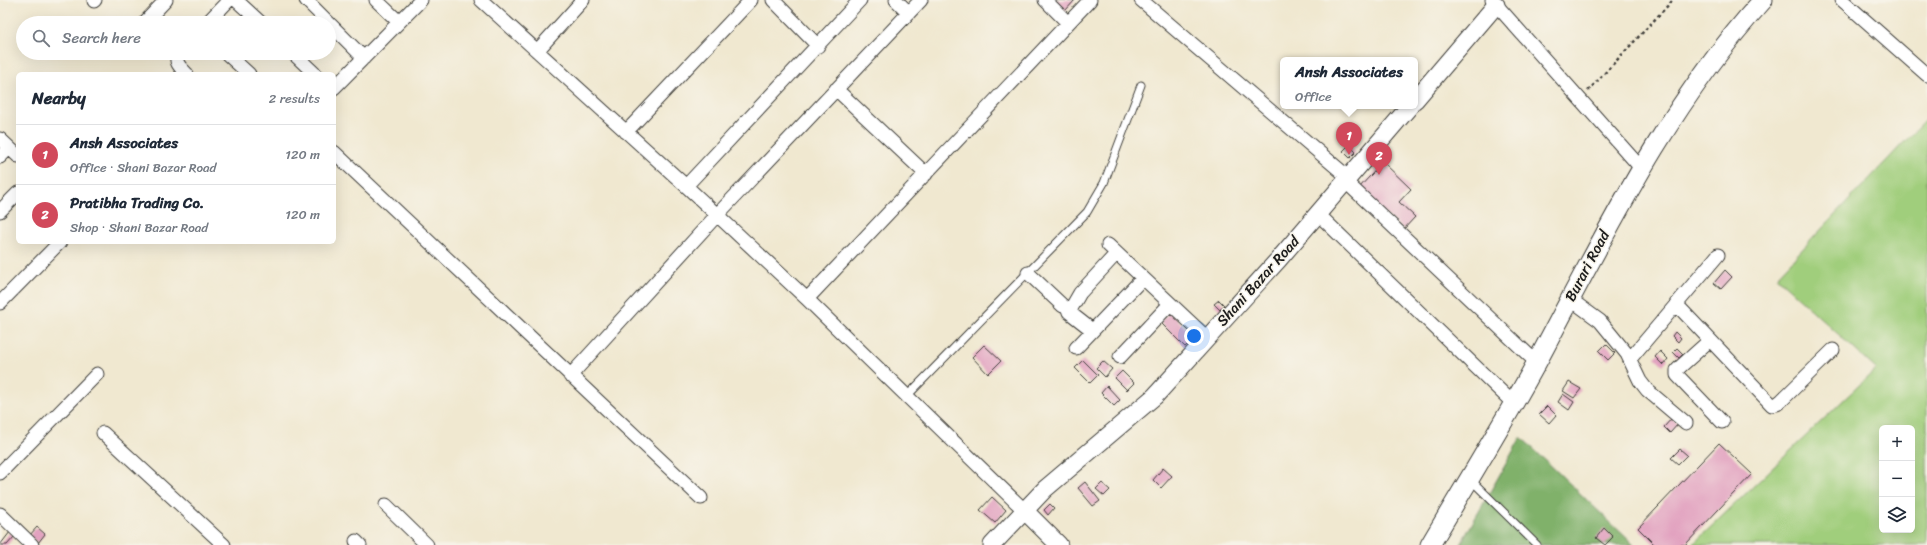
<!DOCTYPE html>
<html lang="en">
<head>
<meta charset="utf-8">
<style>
  :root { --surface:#fff; --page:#f2f2f3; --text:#1f2937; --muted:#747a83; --line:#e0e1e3; --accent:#d1495b }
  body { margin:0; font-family:Sriracha,sans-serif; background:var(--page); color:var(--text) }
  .controls { position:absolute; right:12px; bottom:12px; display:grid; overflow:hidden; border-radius:6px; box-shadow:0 4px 16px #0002 }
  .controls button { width:36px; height:36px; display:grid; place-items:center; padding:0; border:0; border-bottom:1px solid var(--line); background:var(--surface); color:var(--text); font:20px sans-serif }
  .you { position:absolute; left:1194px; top:336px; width:14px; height:14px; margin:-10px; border:3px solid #fff; border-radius:50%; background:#1a73e8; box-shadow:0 0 0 6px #1a73e833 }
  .badge { display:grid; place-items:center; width:26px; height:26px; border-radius:50%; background:var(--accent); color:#fff; font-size:13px; font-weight:700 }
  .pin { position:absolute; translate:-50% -33px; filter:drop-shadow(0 1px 2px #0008) }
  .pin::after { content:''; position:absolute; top:21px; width:14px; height:12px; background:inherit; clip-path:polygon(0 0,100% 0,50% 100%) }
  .popup { position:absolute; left:1280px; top:57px; width:138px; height:52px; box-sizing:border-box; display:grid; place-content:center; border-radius:6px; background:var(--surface); filter:drop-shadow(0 1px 3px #0005); font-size:13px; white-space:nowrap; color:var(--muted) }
  .popup b { font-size:15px; color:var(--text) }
  .popup::after { content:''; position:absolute; left:50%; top:100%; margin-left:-8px; border:8px solid transparent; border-top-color:var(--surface) }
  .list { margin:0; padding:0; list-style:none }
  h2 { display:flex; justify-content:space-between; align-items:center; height:52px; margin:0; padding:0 16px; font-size:17px }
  h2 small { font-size:13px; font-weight:400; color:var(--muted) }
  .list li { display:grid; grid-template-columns:26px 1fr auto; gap:12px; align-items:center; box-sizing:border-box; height:60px; padding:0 16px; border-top:1px solid var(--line) }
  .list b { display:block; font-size:15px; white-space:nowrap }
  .list p { margin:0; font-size:13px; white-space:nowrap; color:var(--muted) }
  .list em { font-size:13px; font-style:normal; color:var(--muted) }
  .icon { flex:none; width:22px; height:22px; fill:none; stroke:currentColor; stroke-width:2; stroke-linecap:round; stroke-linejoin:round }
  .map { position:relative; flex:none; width:1927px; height:545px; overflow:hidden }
  .search { position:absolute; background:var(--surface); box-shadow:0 4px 16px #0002; left:16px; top:16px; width:320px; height:44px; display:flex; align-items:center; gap:10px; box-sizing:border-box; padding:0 14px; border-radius:22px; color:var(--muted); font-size:15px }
  .panel { position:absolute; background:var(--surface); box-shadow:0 4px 16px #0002; left:16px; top:72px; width:320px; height:172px; border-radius:6px }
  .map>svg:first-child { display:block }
  .green { fill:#a0ce7b; stroke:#5e754c; fill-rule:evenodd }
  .forest { fill:#80b16b; stroke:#4e6644 }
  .building { fill:#e2a2c0 }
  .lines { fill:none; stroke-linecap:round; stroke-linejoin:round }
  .service-casing { stroke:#3c3b37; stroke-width:9 }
  .minor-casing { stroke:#3c3b37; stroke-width:15 }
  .tertiary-casing { stroke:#3c3b37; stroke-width:19 }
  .secondary-casing { stroke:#3c3b37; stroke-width:21 }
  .path { stroke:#3c3b37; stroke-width:2.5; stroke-dasharray:3 3; stroke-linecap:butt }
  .service { stroke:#fff; stroke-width:7 }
  .minor { stroke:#fff; stroke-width:13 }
  .tertiary { stroke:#fff; stroke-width:17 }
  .secondary { stroke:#fff; stroke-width:19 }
  .labels { text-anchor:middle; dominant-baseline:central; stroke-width:3; stroke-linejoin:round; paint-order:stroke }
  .street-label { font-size:15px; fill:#1c1c1c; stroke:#f7f3e8 }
</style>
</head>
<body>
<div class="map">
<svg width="1927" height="545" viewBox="0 0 1927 545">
  <rect width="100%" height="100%" fill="#f7f3e8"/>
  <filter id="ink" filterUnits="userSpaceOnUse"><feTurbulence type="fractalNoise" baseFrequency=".025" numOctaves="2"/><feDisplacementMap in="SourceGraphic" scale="8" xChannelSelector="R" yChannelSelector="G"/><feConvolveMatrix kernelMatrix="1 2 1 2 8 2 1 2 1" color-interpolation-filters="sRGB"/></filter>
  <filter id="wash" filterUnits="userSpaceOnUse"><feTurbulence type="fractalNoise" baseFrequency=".012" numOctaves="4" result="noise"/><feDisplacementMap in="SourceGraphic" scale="16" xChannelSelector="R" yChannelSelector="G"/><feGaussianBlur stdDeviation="0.9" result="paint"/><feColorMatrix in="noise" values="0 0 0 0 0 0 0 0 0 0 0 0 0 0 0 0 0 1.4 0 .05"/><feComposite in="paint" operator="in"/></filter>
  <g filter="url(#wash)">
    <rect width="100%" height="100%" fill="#f0e8d0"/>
    <path class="green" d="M 1927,118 L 1927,545 L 1692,545 L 1876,369 L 1776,277 ZM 1882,428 L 1912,428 L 1912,530 L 1882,530 Z"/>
    <path class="forest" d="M 1521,437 L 1634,545 L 1460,545 Z"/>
    <g id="blocks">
      <path class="building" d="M 1053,0 L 1075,0 L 1065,11 Z
        M 1349,145 L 1356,152 L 1350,158 L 1343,151 Z
        M 1383,162 L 1411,189 L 1399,202 L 1415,217 L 1403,230 L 1358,189 Z
        M 1725,270 L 1732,277 L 1721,289 L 1714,283 Z
        M 1219,300 L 1224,305 L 1220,310 L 1214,304 Z
        M 1170,312 L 1195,337 L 1185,347 L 1160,322 Z
        M 1675,332 L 1681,338 L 1678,342 L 1672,336 Z
        M 1606,344 L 1615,353 L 1608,360 L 1599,351 Z
        M 984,345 L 1001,361 L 988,374 L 972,357 Z
        M 1677,348 L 1683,354 L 1679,358 L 1673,352 Z
        M 1660,351 L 1668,359 L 1663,365 L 1655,357 Z
        M 1083,360 L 1098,375 L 1090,383 L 1075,368 Z
        M 1103,361 L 1112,369 L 1105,377 L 1096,368 Z
        M 1122,371 L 1134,383 L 1127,390 L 1115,378 Z
        M 1569,382 L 1581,389 L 1574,398 L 1563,391 Z
        M 1107,386 L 1120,400 L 1114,406 L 1101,393 Z
        M 1563,394 L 1574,402 L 1569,410 L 1558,402 Z
        M 1547,406 L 1556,415 L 1549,423 L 1539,414 Z
        M 1672,418 L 1678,424 L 1670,433 L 1664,427 Z
        M 1719,443 L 1752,474 L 1685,545 L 1655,545 L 1638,528 Z
        M 1680,449 L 1687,455 L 1678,464 L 1671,458 Z
        M 1163,468 L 1172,476 L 1161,488 L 1153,480 Z
        M 1085,482 L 1100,501 L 1093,506 L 1078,488 Z
        M 1102,483 L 1110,490 L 1104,496 L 1096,489 Z
        M 992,497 L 1006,510 L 995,523 L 980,510 Z
        M 1050,504 L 1054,508 L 1048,515 L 1044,510 Z
        M 37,527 L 45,534 L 38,543 L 29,536 Z
        M 1604,528 L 1613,537 L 1605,545 L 1596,538 Z
        M 10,532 L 14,537 L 7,545 L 0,545 Z"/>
    </g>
  </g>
  <g filter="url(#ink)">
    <use href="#blocks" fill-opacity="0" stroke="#3c3b37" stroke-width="1"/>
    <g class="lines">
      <g class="service-casing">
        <path id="service" d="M 907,396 L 1087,212 L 1104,183 L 1141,85
          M 1470,479 L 1537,545"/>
      </g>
      <g class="minor-casing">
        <path id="minor" d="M 236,0 L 261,23
          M 306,0 L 329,23
          M 376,0 L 399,22
          M 481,0 L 686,186 L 807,299 L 1024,510
          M 773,0 L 818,46
          M 896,0 L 909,13
          M 1045,0 L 1068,23
          M 1141,0 L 1349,178
          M 1492,0 L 1641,168
          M 1842,0 L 1927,75
          M 94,1 L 95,0
          M 146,21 L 166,0
          M 207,23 L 229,0
          M 329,23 L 364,58
          M 537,51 L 583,0
          M 179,53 C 173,62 181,68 187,74
          M 226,53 L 249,74
          M 293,53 L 315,74
          M 334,88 L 421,0
          M 836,89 L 926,174
          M 626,132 L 751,0
          M 0,139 L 18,156
          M 334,152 L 701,498
          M 0,157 L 9,148
          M 1346,182 L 1536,362
          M 686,186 L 860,0
          M 0,211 L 18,193
          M 1318,214 L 1513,403
          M 1108,245 L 1207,338
          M 1028,273 L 1063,306
          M 807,299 L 1090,0
          M 1570,299 L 1600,321 L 1627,354 L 1640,381 L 1647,390 L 1686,423
          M 0,303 L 60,242
          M 1676,304 L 1772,405 L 1777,404 L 1782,400 L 1833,350
          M 1092,330 L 1069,312 L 1080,293 L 1116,254
          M 1710,340 L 1680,367 L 1677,370 L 1677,375 L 1722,422
          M 1076,348 L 1143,278
          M 1120,357 L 1170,304
          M 1630,359 L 1718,255
          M 570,376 L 717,215 L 921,0
          M 103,433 L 224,545
          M 0,473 L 97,374
          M 386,505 L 427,545
          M 0,514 L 32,545
          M 356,541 L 360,545"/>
      </g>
      <g class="tertiary-casing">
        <path id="tertiary" d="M 1415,100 L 1496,5
          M 1024,510 L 1059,545
          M 992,545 L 1045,489 L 1155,396 L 1279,259 L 1410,106"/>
      </g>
      <g class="secondary-casing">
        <path id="secondary" d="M 1430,545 C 1466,484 1503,424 1537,362 C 1605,235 1665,108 1763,0"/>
      </g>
      <path class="path" d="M 1588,91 L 1673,0"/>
      <use href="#service" class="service"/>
      <use href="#minor" class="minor"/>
      <use href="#tertiary" class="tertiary"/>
      <use href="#secondary" class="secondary"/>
    </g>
  </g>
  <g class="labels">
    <g class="street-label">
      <text transform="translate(1587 266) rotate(-62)">Burari Road</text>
      <text transform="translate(1258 281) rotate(-48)">Shani Bazar Road</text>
    </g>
  </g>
</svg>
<div class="controls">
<button>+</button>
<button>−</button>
<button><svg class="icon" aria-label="layers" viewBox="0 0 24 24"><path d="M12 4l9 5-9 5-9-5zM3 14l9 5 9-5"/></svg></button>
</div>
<div class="you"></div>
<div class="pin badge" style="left:1349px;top:155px">1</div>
<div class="popup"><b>Ansh Associates</b>Office</div>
<div class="pin badge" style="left:1379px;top:175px">2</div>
<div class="search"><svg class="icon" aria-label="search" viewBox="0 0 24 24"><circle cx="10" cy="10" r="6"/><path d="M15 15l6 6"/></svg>Search here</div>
<section class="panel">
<h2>Nearby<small>2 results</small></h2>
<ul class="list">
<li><span class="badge">1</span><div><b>Ansh Associates</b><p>Office · Shani Bazar Road</p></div><em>120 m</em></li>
<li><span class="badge">2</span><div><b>Pratibha Trading Co.</b><p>Shop · Shani Bazar Road</p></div><em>120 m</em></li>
</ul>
</section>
</div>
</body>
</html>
